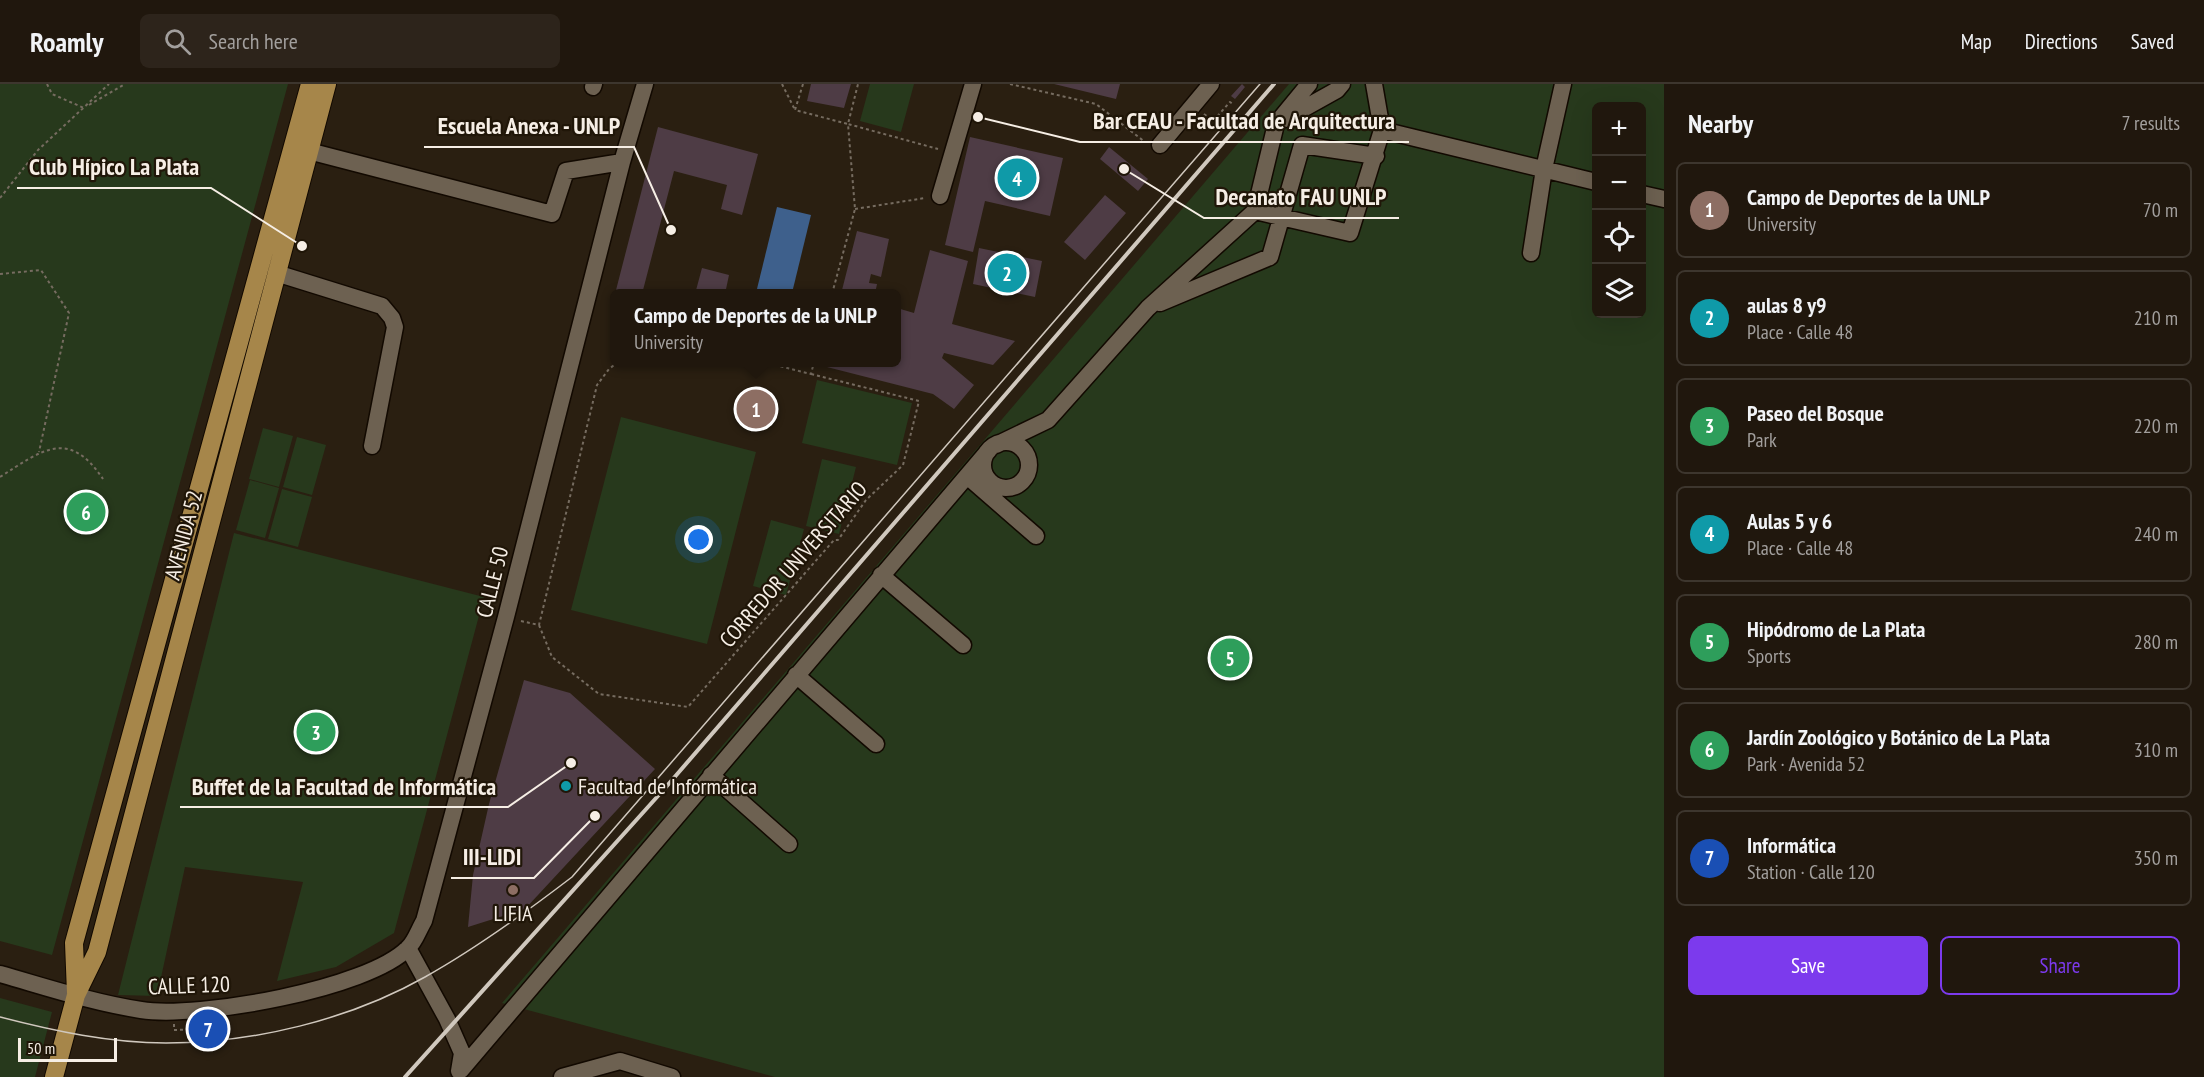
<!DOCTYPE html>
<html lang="en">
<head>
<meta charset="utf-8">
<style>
  :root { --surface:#20170d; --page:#2d241b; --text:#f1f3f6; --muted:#a29f9d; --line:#3d362e; --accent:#7c3aed }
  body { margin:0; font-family:"PT Sans Narrow",sans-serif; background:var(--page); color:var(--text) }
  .controls { position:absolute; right:18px; top:18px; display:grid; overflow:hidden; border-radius:9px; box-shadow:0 6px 24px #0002 }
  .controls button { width:54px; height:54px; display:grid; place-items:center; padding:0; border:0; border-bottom:2px solid var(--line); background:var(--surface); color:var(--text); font:30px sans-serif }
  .scale { position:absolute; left:18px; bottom:15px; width:99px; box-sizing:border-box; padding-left:6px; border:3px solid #f6eee5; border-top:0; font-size:16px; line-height:21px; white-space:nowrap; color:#f6eee5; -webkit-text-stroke:4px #201608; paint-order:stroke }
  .you { position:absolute; left:699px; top:456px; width:21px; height:21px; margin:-15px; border:4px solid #fff; border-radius:50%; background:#1a73e8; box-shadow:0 0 0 9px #1a73e833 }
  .badge { display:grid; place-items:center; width:39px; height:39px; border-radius:50%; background:var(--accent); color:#fff; font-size:20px; font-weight:700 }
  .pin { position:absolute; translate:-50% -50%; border:3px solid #fff; box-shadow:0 2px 6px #0006 }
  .popup { position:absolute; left:610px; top:205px; width:291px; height:78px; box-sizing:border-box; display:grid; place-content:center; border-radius:9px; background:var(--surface); filter:drop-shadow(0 2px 4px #0005); font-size:20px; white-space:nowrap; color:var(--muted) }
  .popup b { font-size:22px; color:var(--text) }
  .popup::after { content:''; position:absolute; left:50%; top:100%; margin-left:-12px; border:12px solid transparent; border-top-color:var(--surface) }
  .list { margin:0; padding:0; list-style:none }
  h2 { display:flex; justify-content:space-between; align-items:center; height:78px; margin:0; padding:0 24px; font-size:26px }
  h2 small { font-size:20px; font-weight:400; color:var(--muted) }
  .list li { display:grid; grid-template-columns:39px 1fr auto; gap:18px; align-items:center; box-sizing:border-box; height:96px; margin:0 12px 12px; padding:0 12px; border:2px solid var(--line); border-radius:9px }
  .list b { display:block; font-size:22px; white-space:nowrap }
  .list p { margin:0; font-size:20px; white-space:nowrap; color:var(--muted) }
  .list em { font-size:20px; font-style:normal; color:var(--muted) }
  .actions { display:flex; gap:12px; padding:18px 24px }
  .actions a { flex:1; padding:14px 0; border:2px solid var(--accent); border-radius:9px; text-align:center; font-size:21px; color:var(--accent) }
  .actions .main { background:var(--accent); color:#fff }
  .icon { flex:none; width:33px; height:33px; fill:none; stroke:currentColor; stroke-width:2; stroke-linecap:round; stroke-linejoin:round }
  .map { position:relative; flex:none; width:1664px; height:993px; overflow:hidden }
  header { display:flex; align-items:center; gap:36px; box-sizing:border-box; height:84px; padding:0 30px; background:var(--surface); border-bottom:2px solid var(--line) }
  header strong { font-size:28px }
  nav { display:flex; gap:33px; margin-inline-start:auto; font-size:21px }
  .search { width:420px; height:54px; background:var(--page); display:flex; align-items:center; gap:15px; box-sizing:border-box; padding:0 21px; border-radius:9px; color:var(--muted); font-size:22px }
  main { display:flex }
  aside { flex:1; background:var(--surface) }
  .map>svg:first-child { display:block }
  .green { fill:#27391c; fill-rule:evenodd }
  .water { fill:#3e608c }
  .building { fill:#4e3c45 }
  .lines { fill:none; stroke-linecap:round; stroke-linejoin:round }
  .minor-casing { stroke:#120900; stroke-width:19 }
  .major-casing { stroke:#120900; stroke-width:20 }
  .path { stroke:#766c60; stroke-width:2; stroke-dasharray:3 3; stroke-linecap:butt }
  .minor { stroke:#6d6151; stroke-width:16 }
  .major { stroke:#a6864a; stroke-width:18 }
  .tram { stroke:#d0c8be; stroke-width:1.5 }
  .rail { stroke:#d0c8be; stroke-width:4 }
  .culture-dot { fill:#0f9aa8; stroke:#201608; stroke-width:2 }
  .education-dot { fill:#8d6e63; stroke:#201608; stroke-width:2 }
  .labels { text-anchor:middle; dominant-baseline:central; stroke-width:4.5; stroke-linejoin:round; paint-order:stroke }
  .street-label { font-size:22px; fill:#f6eee5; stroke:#201608 }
  .poi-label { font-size:22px; fill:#f6eee5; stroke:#201608; text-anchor:start }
  .leader { fill:none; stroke:#f6eee5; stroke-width:2 }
  .callout-dot { fill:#f6eee5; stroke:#201608; stroke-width:2 }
  .callout-label { font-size:24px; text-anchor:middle; font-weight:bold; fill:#f6eee5; stroke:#201608; stroke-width:4.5; stroke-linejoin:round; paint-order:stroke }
</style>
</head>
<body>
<header>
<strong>Roamly</strong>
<div class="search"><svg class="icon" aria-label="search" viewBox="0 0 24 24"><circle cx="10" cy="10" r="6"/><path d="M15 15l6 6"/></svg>Search here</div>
<nav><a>Map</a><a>Directions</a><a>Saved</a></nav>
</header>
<main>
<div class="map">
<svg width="1664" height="993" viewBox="0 0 1664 993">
  <rect width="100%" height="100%" fill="#2a1f11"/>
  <path class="green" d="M 0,0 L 288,0 L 52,871 L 0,857 Z
    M 870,0 L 914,0 L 901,48 L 860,37 Z
    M 1289,0 L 1664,0 L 1664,993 L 775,993 L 502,919 ZM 1596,22 L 1642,22 L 1642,230 L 1596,230 Z
    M 817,296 L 912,319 L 897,381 L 802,359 Z
    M 621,333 L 756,368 L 707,560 L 571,526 Z
    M 263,344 L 293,352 L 279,403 L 249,395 Z
    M 297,353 L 326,361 L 312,411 L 283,403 Z
    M 822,375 L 856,383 L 839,450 L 806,442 Z
    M 250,396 L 279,404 L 265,454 L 236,446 Z
    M 282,405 L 312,413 L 298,463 L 268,455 Z
    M 771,436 L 804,445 L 786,511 L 753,502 Z
    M 234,449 L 484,513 L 394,849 L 336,883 L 277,897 L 303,798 L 185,783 L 157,912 L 118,911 Z
    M 0,914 L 52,928 L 35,993 L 0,993 Z"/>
  <path class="water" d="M 777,123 L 811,131 L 792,209 L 756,209 Z"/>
  <path class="building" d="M 811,0 L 851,0 L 844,24 L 807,17 Z
    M 1054,0 L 1120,0 L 1116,15 Z
    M 1242,0 L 1245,3 L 1235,15 L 1231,12 Z
    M 658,43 L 758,70 L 742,131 L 721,125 L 727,101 L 674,87 L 642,210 L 615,210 Z
    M 970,53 L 1063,74 L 1050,132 L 985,117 L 973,168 L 945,161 Z
    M 1109,63 L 1148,95 L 1138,107 L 1100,75 Z
    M 1105,111 L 1126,129 L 1085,176 L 1064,158 Z
    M 857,147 L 889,155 L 881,193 L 871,190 L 869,199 L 877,200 L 875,210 L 841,210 Z
    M 979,164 L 1042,177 L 1035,213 L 973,200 Z
    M 930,166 L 968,177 L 952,240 L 1015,257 L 993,281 L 944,269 L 942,274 L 974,301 L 954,325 L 933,310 L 823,282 L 824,278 L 897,278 L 897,224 L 914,229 Z
    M 702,184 L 729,191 L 725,210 L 695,210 Z
    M 614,214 L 615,215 L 615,232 L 610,231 Z
    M 524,596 L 570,609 L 655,685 L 525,825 L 468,843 L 473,791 L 489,720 Z
    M 221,941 L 221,946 L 197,947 L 197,942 Z"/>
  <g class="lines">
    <g class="minor-casing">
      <path id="minor" d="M 593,3 L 594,0
        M 1285,35 L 1337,6 L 1342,0
        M 1382,46 L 1596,98
        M 1160,61 L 1211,0
        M 297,64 L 552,130 L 566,87 L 622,78
        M 1642,110 L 1664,115
        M 940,112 L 973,0
        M 1255,127 L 1350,149 L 1382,46 L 1374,0
        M 1531,169 L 1544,85 L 1563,0
        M 276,189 L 382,222 L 392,234 L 395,243 L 372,362
        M 1160,219 L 1270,173 L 1302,61 L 1376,72
        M983 381a23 23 0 1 1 46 0a23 23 0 1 1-46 0Z
        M 996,361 L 1048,336 L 1148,224 L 1255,127 L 1276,40 L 1309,0
        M 967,392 L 1036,452
        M 881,491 L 963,561
        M 796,591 L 876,660
        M 711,691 L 789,760
        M 408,864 L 447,935 L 462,969 L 459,987
        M 0,890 C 46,903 94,919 141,926 C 198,935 368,905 408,864 C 415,858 419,845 424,837 L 506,533 L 622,78 L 645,0
        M 461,986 L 989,366
        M 562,993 L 620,977 L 672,993"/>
    </g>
    <g class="major-casing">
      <path id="major" d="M 76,909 L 74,859 L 310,0
        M 54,993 L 76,911 L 97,868 L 327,0"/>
    </g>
    <path class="path" d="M 47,0 L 52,10 L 84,24
      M 782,0 L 795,26
      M 803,0 L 795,26 L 848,40 L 858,0
      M 1010,0 L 1096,20 L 1145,58
      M 89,21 L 125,0
      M 1204,30 L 1213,37 L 1230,18 L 1234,21
      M 0,114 L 38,66 L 109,0
      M 855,125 L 925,114
      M 0,190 L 41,186 L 69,229 L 39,368
      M 832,210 L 855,125 L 848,40 L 938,65
      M 763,278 L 811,290 L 814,278
      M 0,393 C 42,366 69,344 103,395
      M 521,537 L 539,541 L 597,301 L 609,285 L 618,278
      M 539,541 L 552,573 L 599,610 L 688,623 L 834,456 L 838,456 L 866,416 L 903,381 L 919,317 L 811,290
      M 174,940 L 174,946 L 203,945 L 202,950"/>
    <use href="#minor" class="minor"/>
    <use href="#major" class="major"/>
    <path class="tram" d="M 0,933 C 54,947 110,959 166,959 C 253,959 349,936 425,893 C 477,864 525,829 572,793 L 1260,0"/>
    <path class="rail" d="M 405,993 L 666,703 L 1274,0"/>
  </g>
  <circle class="culture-dot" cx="566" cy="702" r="6"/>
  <circle class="education-dot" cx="513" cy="806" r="6"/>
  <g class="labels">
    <g class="street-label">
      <text transform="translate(183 451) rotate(-75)">AVENIDA 52</text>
      <text transform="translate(793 480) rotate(-49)">CORREDOR UNIVERSITARIO</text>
      <text transform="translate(492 498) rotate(-76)">CALLE 50</text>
      <text transform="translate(189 901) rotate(-2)">CALLE 120</text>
    </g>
    <g class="poi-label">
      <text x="578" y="702">Facultad de Informática</text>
      <text x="513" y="829" text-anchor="middle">LIFIA</text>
    </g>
  </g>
  <path class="leader" d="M978 33L1080 58H1409M671 146L634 63H424M302 162L211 104H17M1124 85L1204 134H1399M571 679L508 723H180M595 732L534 794H451"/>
  <g class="callout-dot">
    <circle cx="978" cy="33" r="6"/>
    <circle cx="671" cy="146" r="6"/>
    <circle cx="302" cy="162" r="6"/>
    <circle cx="1124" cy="85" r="6"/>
    <circle cx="571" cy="679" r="6"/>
    <circle cx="595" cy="732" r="6"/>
  </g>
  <g class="callout-label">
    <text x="1244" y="45">Bar CEAU - Facultad de Arquitectura</text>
    <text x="529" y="50">Escuela Anexa - UNLP</text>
    <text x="114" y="91">Club Hípico La Plata</text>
    <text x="1301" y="121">Decanato FAU UNLP</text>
    <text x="344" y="711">Buffet de la Facultad de Informática</text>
    <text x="492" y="781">III-LIDI</text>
  </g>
</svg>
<div class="controls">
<button>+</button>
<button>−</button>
<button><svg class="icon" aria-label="locate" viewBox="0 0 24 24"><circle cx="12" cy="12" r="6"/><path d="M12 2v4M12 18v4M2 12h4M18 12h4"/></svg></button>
<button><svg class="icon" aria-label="layers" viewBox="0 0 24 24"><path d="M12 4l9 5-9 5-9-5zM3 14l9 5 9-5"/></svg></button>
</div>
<div class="scale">50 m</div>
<div class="you"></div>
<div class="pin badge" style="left:756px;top:325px;background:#8d6e63">1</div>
<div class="popup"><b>Campo de Deportes de la UNLP</b>University</div>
<div class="pin badge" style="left:1007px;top:189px;background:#0f9aa8">2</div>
<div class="pin badge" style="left:316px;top:648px;background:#2e9e5b">3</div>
<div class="pin badge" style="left:1017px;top:94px;background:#0f9aa8">4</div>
<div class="pin badge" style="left:1230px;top:574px;background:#2e9e5b">5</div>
<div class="pin badge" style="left:86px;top:428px;background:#2e9e5b">6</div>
<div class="pin badge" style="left:208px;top:945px;background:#1a4fb4">7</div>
</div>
<aside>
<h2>Nearby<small>7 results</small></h2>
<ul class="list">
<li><span class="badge" style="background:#8d6e63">1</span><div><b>Campo de Deportes de la UNLP</b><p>University</p></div><em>70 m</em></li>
<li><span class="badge" style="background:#0f9aa8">2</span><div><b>aulas 8 y9</b><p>Place · Calle 48</p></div><em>210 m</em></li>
<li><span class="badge" style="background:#2e9e5b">3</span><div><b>Paseo del Bosque</b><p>Park</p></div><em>220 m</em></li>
<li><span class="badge" style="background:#0f9aa8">4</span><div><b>Aulas 5 y 6</b><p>Place · Calle 48</p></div><em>240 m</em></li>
<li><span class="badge" style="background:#2e9e5b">5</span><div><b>Hipódromo de La Plata</b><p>Sports</p></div><em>280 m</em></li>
<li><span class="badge" style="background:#2e9e5b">6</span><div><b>Jardín Zoológico y Botánico de La Plata</b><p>Park · Avenida 52</p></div><em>310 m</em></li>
<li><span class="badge" style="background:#1a4fb4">7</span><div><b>Informática</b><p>Station · Calle 120</p></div><em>350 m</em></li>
</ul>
<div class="actions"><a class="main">Save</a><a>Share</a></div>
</aside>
</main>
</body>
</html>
